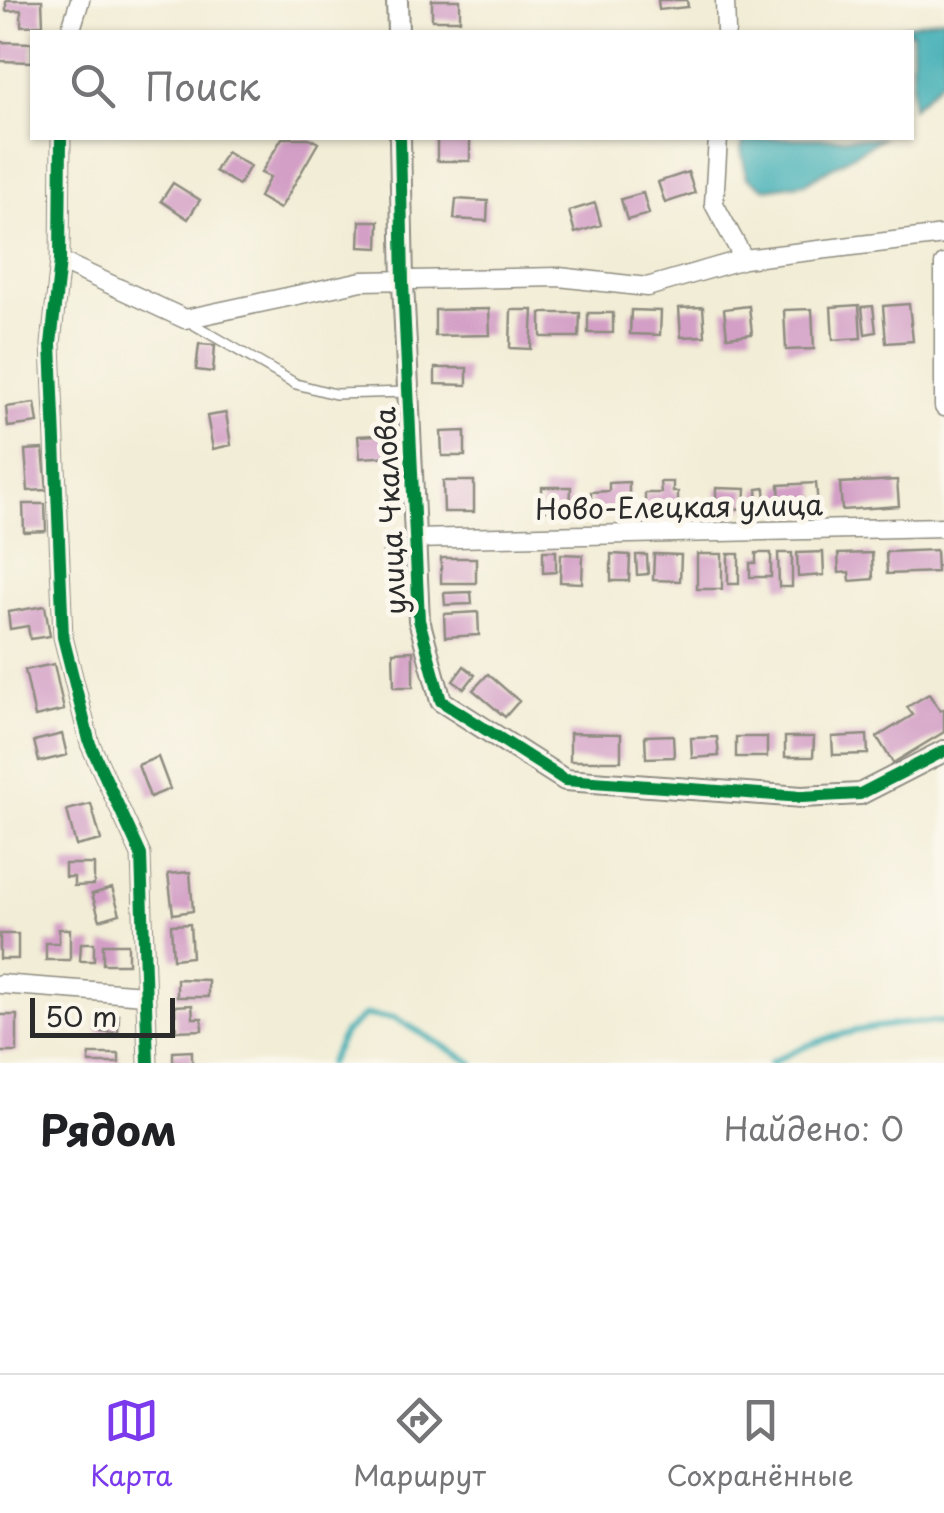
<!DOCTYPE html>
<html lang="ru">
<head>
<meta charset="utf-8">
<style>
  :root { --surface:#fff; --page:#f6f6f6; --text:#202124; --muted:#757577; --line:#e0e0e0; --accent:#7c3aed }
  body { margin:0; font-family:"Playpen Sans",sans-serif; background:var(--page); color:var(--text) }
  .scale { position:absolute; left:30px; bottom:25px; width:145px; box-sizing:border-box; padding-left:10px; border:5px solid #2b2b2b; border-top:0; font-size:28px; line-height:35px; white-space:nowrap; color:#2b2b2b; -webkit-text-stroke:8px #fbf7ec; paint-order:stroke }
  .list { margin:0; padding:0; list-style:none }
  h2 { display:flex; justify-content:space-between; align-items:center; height:130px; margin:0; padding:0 40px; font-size:42px }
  h2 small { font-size:32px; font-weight:400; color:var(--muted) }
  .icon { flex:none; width:55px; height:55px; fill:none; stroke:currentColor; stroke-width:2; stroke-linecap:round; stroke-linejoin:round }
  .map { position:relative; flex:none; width:944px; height:1063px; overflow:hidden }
  .search { position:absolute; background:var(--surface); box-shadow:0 2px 8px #0004; left:30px; right:30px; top:30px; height:110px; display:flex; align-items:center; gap:25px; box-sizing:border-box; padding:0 35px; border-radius:0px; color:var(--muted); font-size:38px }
  .sheet { height:310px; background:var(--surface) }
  nav { display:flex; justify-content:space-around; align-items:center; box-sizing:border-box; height:140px; border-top:2px solid var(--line); background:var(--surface); font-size:28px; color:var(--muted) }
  nav a { display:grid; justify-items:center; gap:5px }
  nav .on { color:var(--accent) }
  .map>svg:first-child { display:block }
  .water { fill:#3aacb3; stroke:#326c6f; stroke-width:2.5 }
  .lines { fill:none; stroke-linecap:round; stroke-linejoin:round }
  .stream { stroke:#3aacb3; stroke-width:6 }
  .building { fill:#d39fc6 }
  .service-casing { stroke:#8e8c80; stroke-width:12 }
  .minor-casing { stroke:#8e8c80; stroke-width:21 }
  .tertiary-casing { stroke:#8e8c80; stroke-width:24 }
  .service { stroke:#fff; stroke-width:9 }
  .minor { stroke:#fff; stroke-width:18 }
  .tertiary { stroke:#fff; stroke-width:20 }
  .cycleway-casing { stroke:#fbf7ec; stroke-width:19 }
  .cycleway { stroke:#00873e; stroke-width:12 }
  .labels { text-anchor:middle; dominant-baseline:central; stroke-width:10; stroke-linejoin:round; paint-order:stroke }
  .street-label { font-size:28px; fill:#2b2b2b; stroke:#fbf7ec }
</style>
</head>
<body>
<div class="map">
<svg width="944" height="1063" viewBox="0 0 944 1063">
  <rect width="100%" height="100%" fill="#fbf7ec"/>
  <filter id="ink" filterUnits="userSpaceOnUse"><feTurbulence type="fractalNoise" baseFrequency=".01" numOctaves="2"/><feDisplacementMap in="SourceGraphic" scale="20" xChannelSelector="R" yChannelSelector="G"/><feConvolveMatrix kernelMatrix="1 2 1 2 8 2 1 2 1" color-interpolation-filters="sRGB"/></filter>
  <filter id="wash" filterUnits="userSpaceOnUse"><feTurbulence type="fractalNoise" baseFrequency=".0048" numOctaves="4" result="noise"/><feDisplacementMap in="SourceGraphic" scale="40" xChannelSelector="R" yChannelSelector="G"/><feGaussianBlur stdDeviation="2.25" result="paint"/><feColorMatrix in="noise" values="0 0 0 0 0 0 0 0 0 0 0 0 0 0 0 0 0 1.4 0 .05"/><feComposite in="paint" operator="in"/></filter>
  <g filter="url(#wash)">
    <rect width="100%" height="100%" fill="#f2edd6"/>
    <path class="water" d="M 941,18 L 944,18 L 944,78 L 912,108 L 912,32 L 878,32 Z
      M 744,138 L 882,138 L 806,183 L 766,189 L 747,178 L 741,149 Z"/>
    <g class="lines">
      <path class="stream" d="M 329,1063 L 344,1033 L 365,1015 L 395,1018 L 473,1063
        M 770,1063 C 826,1033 880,1022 944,1022"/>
    </g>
    <g id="blocks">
      <path class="building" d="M 6,0 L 42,0 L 43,25 L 21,26 L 21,10 L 6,11 Z
        M 432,0 L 460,0 L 460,20 L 432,20 Z
        M 658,0 L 687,0 L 688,7 L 659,10 Z
        M 0,42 L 32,43 L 32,62 L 0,61 Z
        M 282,138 L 309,138 L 318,143 L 280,209 L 259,197 L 270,177 L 261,173 Z
        M 437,139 L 470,140 L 470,161 L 437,161 Z
        M 226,152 L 250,166 L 239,185 L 215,171 Z
        M 688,172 L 695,193 L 665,203 L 658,182 Z
        M 173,183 L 200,200 L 188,219 L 161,201 Z
        M 643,193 L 649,214 L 627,220 L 621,199 Z
        M 456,199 L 488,201 L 487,221 L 454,219 Z
        M 595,203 L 601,225 L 575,233 L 569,211 Z
        M 360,221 L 379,221 L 378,248 L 359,247 Z
        M 909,304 L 913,341 L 886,343 L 883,306 Z
        M 859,305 L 861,338 L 833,340 L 831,307 Z
        M 749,306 L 752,334 L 727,337 L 724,309 Z
        M 873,306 L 876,332 L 865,334 L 862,307 Z
        M 703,307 L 705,336 L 681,337 L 679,308 Z
        M 489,309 L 490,335 L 435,336 L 435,310 Z
        M 812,309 L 814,349 L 786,350 L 784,310 Z
        M 511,310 L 533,310 L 531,349 L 510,348 Z
        M 631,310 L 661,311 L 660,335 L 630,334 Z
        M 541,313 L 580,313 L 579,337 L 541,337 Z
        M 588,313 L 613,313 L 613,333 L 588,333 Z
        M 199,344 L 215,345 L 213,372 L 196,370 Z
        M 435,368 L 467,368 L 467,385 L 435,384 Z
        M 35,403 L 38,423 L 8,427 L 6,407 Z
        M 226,413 L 231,445 L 213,449 L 207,416 Z
        M 465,431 L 465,456 L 442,456 L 441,432 Z
        M 394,434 L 395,456 L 360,458 L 358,436 Z
        M 43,449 L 47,490 L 28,491 L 25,450 Z
        M 897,480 L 899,506 L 842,510 L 840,483 Z
        M 443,481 L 474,481 L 474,512 L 444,512 Z
        M 629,482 L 629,512 L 591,513 L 591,492 L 609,491 L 609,483 Z
        M 660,482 L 673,482 L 673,492 L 678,492 L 678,511 L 645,512 L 645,493 L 661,493 Z
        M 816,483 L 818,506 L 780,508 L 779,485 Z
        M 542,487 L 571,487 L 570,510 L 542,510 Z
        M 716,488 L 746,489 L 745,509 L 716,508 Z
        M 765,488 L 766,507 L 758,507 L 757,489 Z
        M 23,504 L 45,504 L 46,531 L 24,532 Z
        M 402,550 L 405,571 L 386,573 L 383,552 Z
        M 936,550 L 937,572 L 887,574 L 886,552 Z
        M 543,551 L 556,551 L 556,572 L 543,573 Z
        M 823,552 L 824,575 L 798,577 L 797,553 Z
        M 756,553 L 771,553 L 771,577 L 750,577 L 750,563 L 756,563 Z
        M 778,553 L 792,553 L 792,587 L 779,587 Z
        M 872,553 L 873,579 L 850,581 L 849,572 L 839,573 L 838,554 Z
        M 561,554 L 583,555 L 582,583 L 560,582 Z
        M 611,554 L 630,555 L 629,581 L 611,581 Z
        M 654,554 L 681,555 L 680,581 L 653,580 Z
        M 697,554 L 722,554 L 722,589 L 697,589 Z
        M 728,554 L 739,554 L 739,584 L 728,584 Z
        M 636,555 L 647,555 L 648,574 L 637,575 Z
        M 441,558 L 476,558 L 476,583 L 441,583 Z
        M 471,592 L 472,604 L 445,605 L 444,593 Z
        M 45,606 L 50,636 L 30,639 L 28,626 L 10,629 L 8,612 Z
        M 478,612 L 479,635 L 445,637 L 444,614 Z
        M 413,651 L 413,687 L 394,687 L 393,652 Z
        M 54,664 L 64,710 L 35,717 L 25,670 Z
        M 464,666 L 475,675 L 464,689 L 453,681 Z
        M 488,674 L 519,701 L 505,717 L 473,690 Z
        M 929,694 L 940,711 L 944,709 L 944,732 L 893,763 L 877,737 L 913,715 L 907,707 Z
        M 570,733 L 621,734 L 621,761 L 570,761 Z
        M 62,734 L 67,755 L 39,762 L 34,741 Z
        M 673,735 L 674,757 L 646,758 L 645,736 Z
        M 867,735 L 868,754 L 833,755 L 832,737 Z
        M 717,737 L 719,756 L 692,758 L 691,738 Z
        M 736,737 L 767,737 L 767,757 L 736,757 Z
        M 785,737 L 814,737 L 813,757 L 785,757 Z
        M 158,757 L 170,789 L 150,797 L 138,765 Z
        M 91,804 L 101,840 L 76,846 L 67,810 Z
        M 65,864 L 94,864 L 94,885 L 74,886 L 74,877 L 65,877 Z
        M 190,872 L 193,911 L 173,914 L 168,874 Z
        M 112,888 L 120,914 L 100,920 L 92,894 Z
        M 190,924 L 192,957 L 173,959 L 171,925 Z
        M 59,929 L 70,929 L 70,960 L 46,960 L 46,943 L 59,943 Z
        M 0,934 L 18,934 L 18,959 L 0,959 Z
        M 81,943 L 94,943 L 94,961 L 80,961 Z
        M 103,944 L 128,944 L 128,964 L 103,964 Z
        M 177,979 L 208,980 L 208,997 L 177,997 Z
        M 192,1005 L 193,1018 L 202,1018 L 202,1030 L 176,1031 L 175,1006 Z
        M 0,1015 L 17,1015 L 17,1052 L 0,1052 Z
        M 97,1015 L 119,1015 L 118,1033 L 97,1032 Z
        M 192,1051 L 192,1063 L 173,1063 L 173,1052 Z
        M 89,1054 L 119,1054 L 119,1063 L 89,1063 Z"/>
    </g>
  </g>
  <g filter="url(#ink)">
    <use href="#blocks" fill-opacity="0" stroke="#8e8c80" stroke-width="2.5"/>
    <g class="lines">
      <g class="service-casing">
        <path id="service" d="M 188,321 L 296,384 L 335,394 L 408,392"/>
      </g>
      <g class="minor-casing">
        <path id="minor" d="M 725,0 L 726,32
          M 70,32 L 80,0
          M 61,138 L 60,261 L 51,344 L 63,637 L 90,744 L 141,855 L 148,1063
          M 718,138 L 714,204 L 744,259
          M 60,261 L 185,319 L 362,281 L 559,277 L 647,287 L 744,259 L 944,235
          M 944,264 L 944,407
          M 414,539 L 944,527
          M 0,984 L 145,995"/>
      </g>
      <g class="tertiary-casing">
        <path id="tertiary" d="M 397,0 L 398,32
          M 400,138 L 403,283 L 419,620 L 441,701 L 565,780 L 802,797 L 860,794 L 944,751"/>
      </g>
      <use href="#service" class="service"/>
      <use href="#minor" class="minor"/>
      <use href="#tertiary" class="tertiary"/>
      <g class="cycleway-casing">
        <path id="cycleway" d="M 61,138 L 60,261 L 51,344 L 63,637 L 90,744 L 141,855 L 148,1063
          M 400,138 L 403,283 L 419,620 L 441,701 L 565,780 L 802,797 L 860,794 L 944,751"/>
      </g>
      <use href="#cycleway" class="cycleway"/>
    </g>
  </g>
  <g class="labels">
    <g class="street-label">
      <text transform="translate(679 506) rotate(-1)">Ново-Елецкая улица</text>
      <text transform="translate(389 511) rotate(-93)">улица Чкалова</text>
    </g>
  </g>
</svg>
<div class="scale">50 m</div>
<div class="search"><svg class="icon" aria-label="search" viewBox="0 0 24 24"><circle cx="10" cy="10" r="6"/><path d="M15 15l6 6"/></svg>Поиск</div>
</div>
<section class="sheet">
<h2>Рядом<small>Найдено: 0</small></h2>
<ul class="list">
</ul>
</section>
<nav>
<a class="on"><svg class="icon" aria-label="map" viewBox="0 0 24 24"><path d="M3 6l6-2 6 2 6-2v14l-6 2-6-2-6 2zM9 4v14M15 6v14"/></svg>Карта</a>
<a><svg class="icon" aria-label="directions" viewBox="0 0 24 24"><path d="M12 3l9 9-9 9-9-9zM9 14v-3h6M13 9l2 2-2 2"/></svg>Маршрут</a>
<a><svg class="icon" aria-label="saved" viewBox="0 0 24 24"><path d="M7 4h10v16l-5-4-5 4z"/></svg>Сохранённые</a>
</nav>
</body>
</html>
